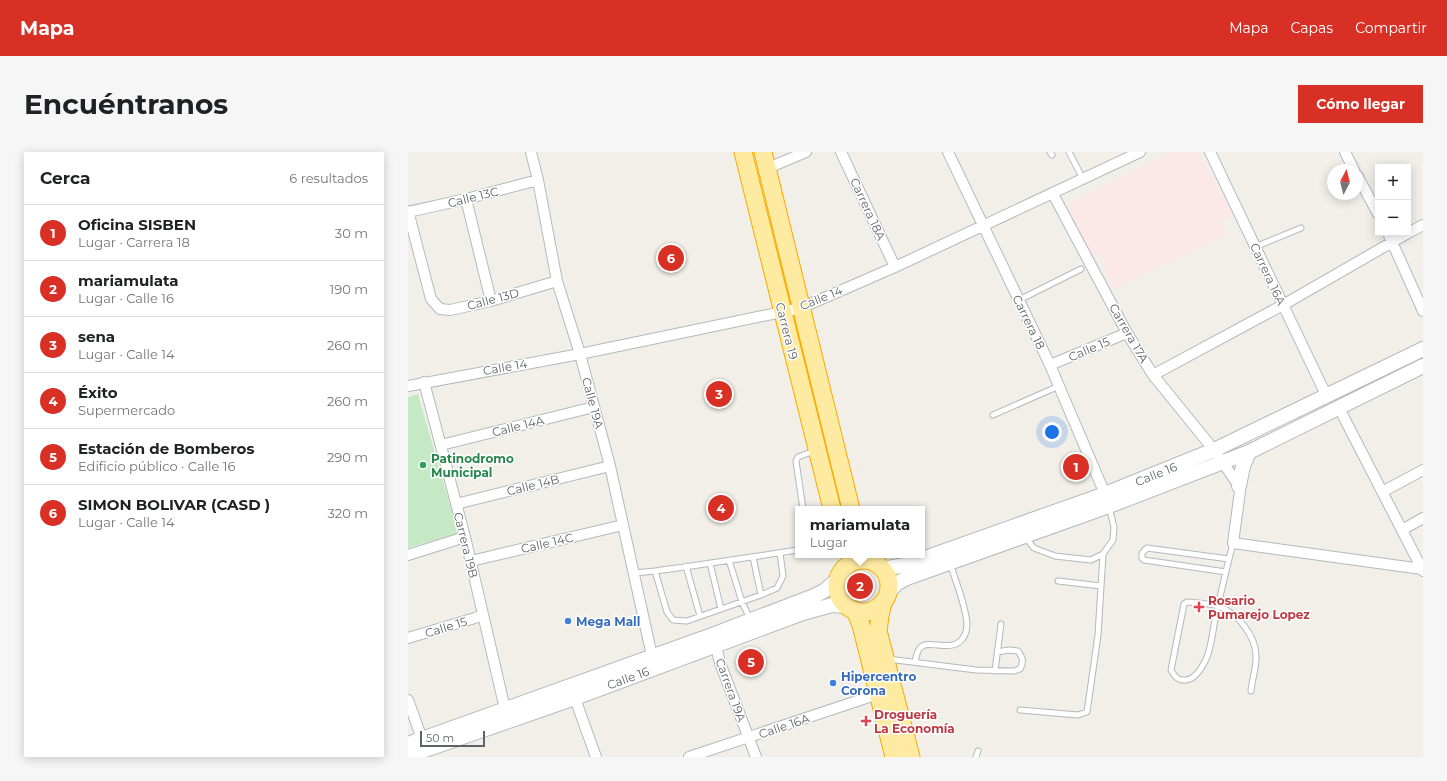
<!DOCTYPE html>
<html lang="es">
<head>
<meta charset="utf-8">
<style>
  :root { --surface:#fff; --page:#f6f6f6; --text:#202124; --muted:#757577; --line:#e0e0e0; --accent:#d93025 }
  body { margin:0; font-family:Montserrat,sans-serif; background:var(--page); color:var(--text) }
  .controls { position:absolute; right:12px; top:12px; display:grid; overflow:hidden; border-radius:0px; box-shadow:0 2px 10px #0003 }
  .controls button { width:36px; height:36px; display:grid; place-items:center; padding:0; border:0; border-bottom:1px solid var(--line); background:var(--surface); color:var(--text); font:20px sans-serif }
  .compass { position:absolute; left:919px; top:12px; width:36px; height:36px; border-radius:50%; background:var(--surface); box-shadow:0 2px 10px #0003; rotate:7deg }
  .scale { position:absolute; left:12px; bottom:10px; width:65px; box-sizing:border-box; padding-left:4px; border:2px solid #5f6368; border-top:0; font-size:11px; line-height:14px; white-space:nowrap; color:#5f6368; -webkit-text-stroke:3px #fff; paint-order:stroke }
  .you { position:absolute; left:644px; top:280px; width:14px; height:14px; margin:-10px; border:3px solid #fff; border-radius:50%; background:#1a73e8; box-shadow:0 0 0 6px #1a73e833 }
  .badge { display:grid; place-items:center; width:26px; height:26px; border-radius:50%; background:var(--accent); color:#fff; font-size:13px; font-weight:700 }
  .pin { position:absolute; translate:-50% -50%; border:2px solid #fff; box-shadow:0 1px 4px #0006 }
  .popup { position:absolute; left:387px; top:354px; width:130px; height:52px; box-sizing:border-box; display:grid; place-content:center; border-radius:0px; background:var(--surface); filter:drop-shadow(0 1px 3px #0005); font-size:13px; white-space:nowrap; color:var(--muted) }
  .popup b { font-size:15px; color:var(--text) }
  .popup::after { content:''; position:absolute; left:50%; top:100%; margin-left:-8px; border:8px solid transparent; border-top-color:var(--surface) }
  .list { margin:0; padding:0; list-style:none }
  h2 { display:flex; justify-content:space-between; align-items:center; height:52px; margin:0; padding:0 16px; font-size:17px }
  h2 small { font-size:13px; font-weight:400; color:var(--muted) }
  .list li { display:grid; grid-template-columns:26px 1fr auto; gap:12px; align-items:center; box-sizing:border-box; height:56px; padding:0 16px; border-top:1px solid var(--line) }
  .list b { display:block; font-size:15px; white-space:nowrap }
  .list p { margin:0; font-size:13px; white-space:nowrap; color:var(--muted) }
  .list em { font-size:13px; font-style:normal; color:var(--muted) }
  .map { position:relative; flex:none; width:1015px; height:605px; overflow:hidden; border-radius:0px }
  header { display:flex; align-items:center; gap:24px; box-sizing:border-box; height:56px; padding:0 20px; background:var(--accent); color:#fff }
  header strong { font-size:19px }
  nav { display:flex; gap:22px; margin-inline-start:auto; font-size:14px }
  .intro { display:flex; align-items:center; justify-content:space-between; box-sizing:border-box; height:96px; padding:0 24px }
  h1 { margin:0; font-size:28px }
  .button { padding:10px 18px; border-radius:0px; background:var(--accent); color:#fff; font-size:14px; font-weight:700 }
  main { display:flex; gap:24px; padding:0 24px }
  aside { flex:1; background:var(--surface); border-radius:0px; box-shadow:0 2px 10px #0003 }
  .map>svg:first-child { display:block }
  .medical { fill:#fce8e6 }
  .green { fill:#c5e8c5 }
  .lines { fill:none; stroke-linecap:round; stroke-linejoin:round }
  .service-casing { stroke:#b5b8bc; stroke-width:7 }
  .minor-casing { stroke:#b5b8bc; stroke-width:12 }
  .secondary-casing { stroke:#b6babf; stroke-width:16 }
  .trunk-casing { stroke:#f9ab00; stroke-width:19 }
  .service { stroke:#fff; stroke-width:5 }
  .minor { stroke:#fff; stroke-width:10 }
  .secondary { stroke:#fff; stroke-width:14 }
  .trunk { stroke:#feeaa1; stroke-width:17 }
  .leisure-dot { fill:#2e9e5b; stroke:#fff; stroke-width:1.5 }
  .health-dot { fill:#e0444e; stroke:#fff; stroke-width:1.5 }
  .shop-dot { fill:#3f7fe0; stroke:#fff; stroke-width:1.5 }
  .labels { text-anchor:middle; dominant-baseline:central; stroke-width:3; stroke-linejoin:round; paint-order:stroke }
  .street-label { font-size:12px; fill:#5f6368; stroke:#fff }
  .leisure-label { font-size:12px; font-weight:bold; fill:#27864d; stroke:#fff; text-anchor:start }
  .health-label { font-size:12px; font-weight:bold; fill:#be3a42; stroke:#fff; text-anchor:start }
  .shop-label { font-size:12px; font-weight:bold; fill:#366cbe; stroke:#fff; text-anchor:start }
</style>
</head>
<body>
<header>
<strong>Mapa</strong>
<nav><a>Mapa</a><a>Capas</a><a>Compartir</a></nav>
</header>
<div class="intro"><h1>Encuéntranos</h1><a class="button">Cómo llegar</a></div>
<main>
<aside>
<h2>Cerca<small>6 resultados</small></h2>
<ul class="list">
<li><span class="badge">1</span><div><b>Oficina SISBEN</b><p>Lugar · Carrera 18</p></div><em>30 m</em></li>
<li><span class="badge">2</span><div><b>mariamulata</b><p>Lugar · Calle 16</p></div><em>190 m</em></li>
<li><span class="badge">3</span><div><b>sena</b><p>Lugar · Calle 14</p></div><em>260 m</em></li>
<li><span class="badge">4</span><div><b>Éxito</b><p>Supermercado</p></div><em>260 m</em></li>
<li><span class="badge">5</span><div><b>Estación de Bomberos</b><p>Edificio público · Calle 16</p></div><em>290 m</em></li>
<li><span class="badge">6</span><div><b>SIMON BOLIVAR (CASD )</b><p>Lugar · Calle 14</p></div><em>320 m</em></li>
</ul>
</aside>
<div class="map">
<svg width="1015" height="605" viewBox="0 0 1015 605">
  <rect width="100%" height="100%" fill="#f1efe8"/>
  <path class="medical" d="M 763,0 L 789,0 L 826,63 L 810,71 L 817,82 L 706,137 L 689,101 L 684,104 L 660,52 Z"/>
  <path class="green" d="M 10,242 L 50,381 L 0,396 L 0,245 Z"/>
  <g class="lines">
    <g class="service-casing">
      <path id="service" d="M 642,0 L 644,3
        M 661,0 L 675,27
        M 847,95 L 893,76
        M 611,148 L 673,117
        M 585,263 L 651,234
        M 395,357 L 388,309 L 390,305 L 406,299
        M 617,385 L 626,396 L 647,404 L 683,408 L 695,402 L 705,388 L 706,375 L 701,355
        M 825,391 C 819,415 813,439 808,463 C 805,476 804,492 799,505 C 795,514 788,528 777,528 C 770,529 766,524 763,518 L 776,452 L 779,450 C 789,451 801,451 810,454 C 829,460 849,485 848,506 C 848,517 844,528 843,539
        M 372,401 L 375,424 L 369,436 L 353,443 L 279,469 L 265,468 L 259,460 L 247,419 C 295,413 342,405 390,398
        M 345,405 L 353,443
        M 321,408 L 334,450 L 342,467
        M 302,411 L 313,457
        M 278,414 L 292,464
        M 818,420 L 736,408 L 734,406 L 734,401 L 739,396 L 821,407
        M 226,421 L 247,419
        M 650,429 L 693,434
        M 480,507 L 568,518 L 606,519 L 612,517 C 616,510 615,506 610,499 L 601,498 L 589,500
        M 507,510 C 508,506 509,499 512,496 C 521,486 544,502 555,486 C 558,482 559,477 559,471 C 557,451 548,431 542,411
        M 587,519 L 593,472
        M 612,558 L 670,563 L 679,560 L 690,483 L 695,402
        M 568,605 L 570,599"/>
    </g>
    <g class="minor-casing">
      <path id="minor" d="M 123,0 L 130,28 L 149,129 L 172,202 L 202,314 L 244,504
        M 433,0 L 487,115
        M 540,0 L 642,213 L 697,342
        M 802,0 L 919,245
        M 937,0 L 946,18
        M 358,17 L 398,0
        M 949,23 L 970,62
        M 645,42 L 719,181 L 745,223 L 806,298 L 831,334 L 832,339 L 825,391 L 1014,417
        M 58,47 L 83,149
        M 0,59 L 23,147 L 32,157 L 42,158 L 83,149 L 149,129
        M 0,60 L 58,47 L 130,28
        M 980,81 L 1015,159
        M 1000,81 L 1015,73
        M 642,213 L 719,181
        M 745,223 L 875,153 L 1000,81
        M 16,230 L 57,385 L 97,557
        M 0,234 L 172,202 L 393,156 L 487,115 L 732,0
        M 931,256 L 1015,419
        M 33,293 L 186,255
        M 974,340 L 1015,318
        M 48,352 L 202,314
        M 994,378 L 1015,366
        M 0,403 L 57,385
        M 63,409 L 215,373
        M 0,486 L 67,466 L 75,463
        M 308,494 L 312,511 L 348,605
        M 165,541 L 188,605
        M 0,548 L 14,587
        M 281,605 L 470,542"/>
    </g>
    <g class="secondary-casing">
      <path id="secondary" d="M 831,334 L 835,314 L 841,300
        M 470,414 L 480,416 L 497,413 L 697,342 L 806,298 L 1015,197
        M 479,442 L 489,431 L 499,426 L 701,354 L 841,300 L 1015,214
        M 0,592 L 304,483 L 406,444 L 416,439 L 430,427
        M 0,604 L 167,546 L 395,461 L 424,453 L 439,454"/>
    </g>
    <g class="trunk-casing">
      <path id="trunk" d="M 335,0 L 424,357
        M 355,0 L 443,357
        M429 434a26 26 0 1 1 52 0a26 26 0 1 1-52 0Z
        M 475,450 L 472,464 L 470,479 L 503,605
        M 447,458 L 453,473 L 486,605"/>
    </g>
    <use href="#service" class="service"/>
    <use href="#minor" class="minor"/>
    <use href="#secondary" class="secondary"/>
    <use href="#trunk" class="trunk"/>
  </g>
  <circle class="leisure-dot" cx="15" cy="313" r="4"/>
  <g class="health-dot">
    <path d="M789 449h4v4h4v4h-4v4h-4v-4h-4v-4h4z"/>
    <path d="M456 563h4v4h4v4h-4v4h-4v-4h-4v-4h4z"/>
  </g>
  <g class="shop-dot">
    <circle cx="160" cy="469" r="4"/>
    <circle cx="425" cy="531" r="4"/>
  </g>
  <g class="labels">
    <g class="street-label">
      <text transform="translate(65 45) rotate(-14)">Calle 13C</text>
      <text transform="translate(460 57) rotate(65)">Carrera 18A</text>
      <text transform="translate(860 122) rotate(65)">Carrera 16A</text>
      <text transform="translate(413 146) rotate(-22)">Calle 14</text>
      <text transform="translate(85 147) rotate(-15)">Calle 13D</text>
      <text transform="translate(621 170) rotate(64)">Carrera 18</text>
      <text transform="translate(379 179) rotate(76)">Carrera 19</text>
      <text transform="translate(721 181) rotate(60)">Carrera 17A</text>
      <text transform="translate(681 197) rotate(-23)">Calle 15</text>
      <text transform="translate(97 215) rotate(-10)">Calle 14</text>
      <text transform="translate(185 251) rotate(75)">Calle 19A</text>
      <text transform="translate(110 274) rotate(-14)">Calle 14A</text>
      <text transform="translate(748 322) rotate(-22)">Calle 16</text>
      <text transform="translate(125 333) rotate(-14)">Calle 14B</text>
      <text transform="translate(139 391) rotate(-13)">Calle 14C</text>
      <text transform="translate(58 393) rotate(76)">Carrera 19B</text>
      <text transform="translate(38 475) rotate(-17)">Calle 15</text>
      <text transform="translate(220 526) rotate(-20)">Calle 16</text>
      <text transform="translate(323 538) rotate(70)">Carrera 19A</text>
      <text transform="translate(376 574) rotate(-19)">Calle 16A</text>
    </g>
    <g class="leisure-label">
      <text x="23" y="306">Patinodromo<tspan x="23" dy="14">Municipal</tspan></text>
    </g>
    <g class="health-label">
      <text x="800" y="448">Rosario<tspan x="800" dy="14">Pumarejo Lopez</tspan></text>
      <text x="466" y="562">Droguería<tspan x="466" dy="14">La Economía</tspan></text>
    </g>
    <g class="shop-label">
      <text x="168" y="469">Mega Mall</text>
      <text x="433" y="524">Hipercentro<tspan x="433" dy="14">Corona</tspan></text>
    </g>
  </g>
</svg>
<div class="controls">
<button>+</button>
<button>−</button>
</div>
<svg class="compass" viewBox="-18 -18 36 36"><path d="M0-13l5 13h-10z" fill="#e53935"/><path d="M0 13l5-13h-10z" fill="#757577"/></svg>
<div class="scale">50 m</div>
<div class="you"></div>
<div class="pin badge" style="left:668px;top:315px">1</div>
<div class="pin badge" style="left:452px;top:434px">2</div>
<div class="popup"><b>mariamulata</b>Lugar</div>
<div class="pin badge" style="left:311px;top:242px">3</div>
<div class="pin badge" style="left:313px;top:356px">4</div>
<div class="pin badge" style="left:343px;top:510px">5</div>
<div class="pin badge" style="left:263px;top:106px">6</div>
</div>
</main>
</body>
</html>
